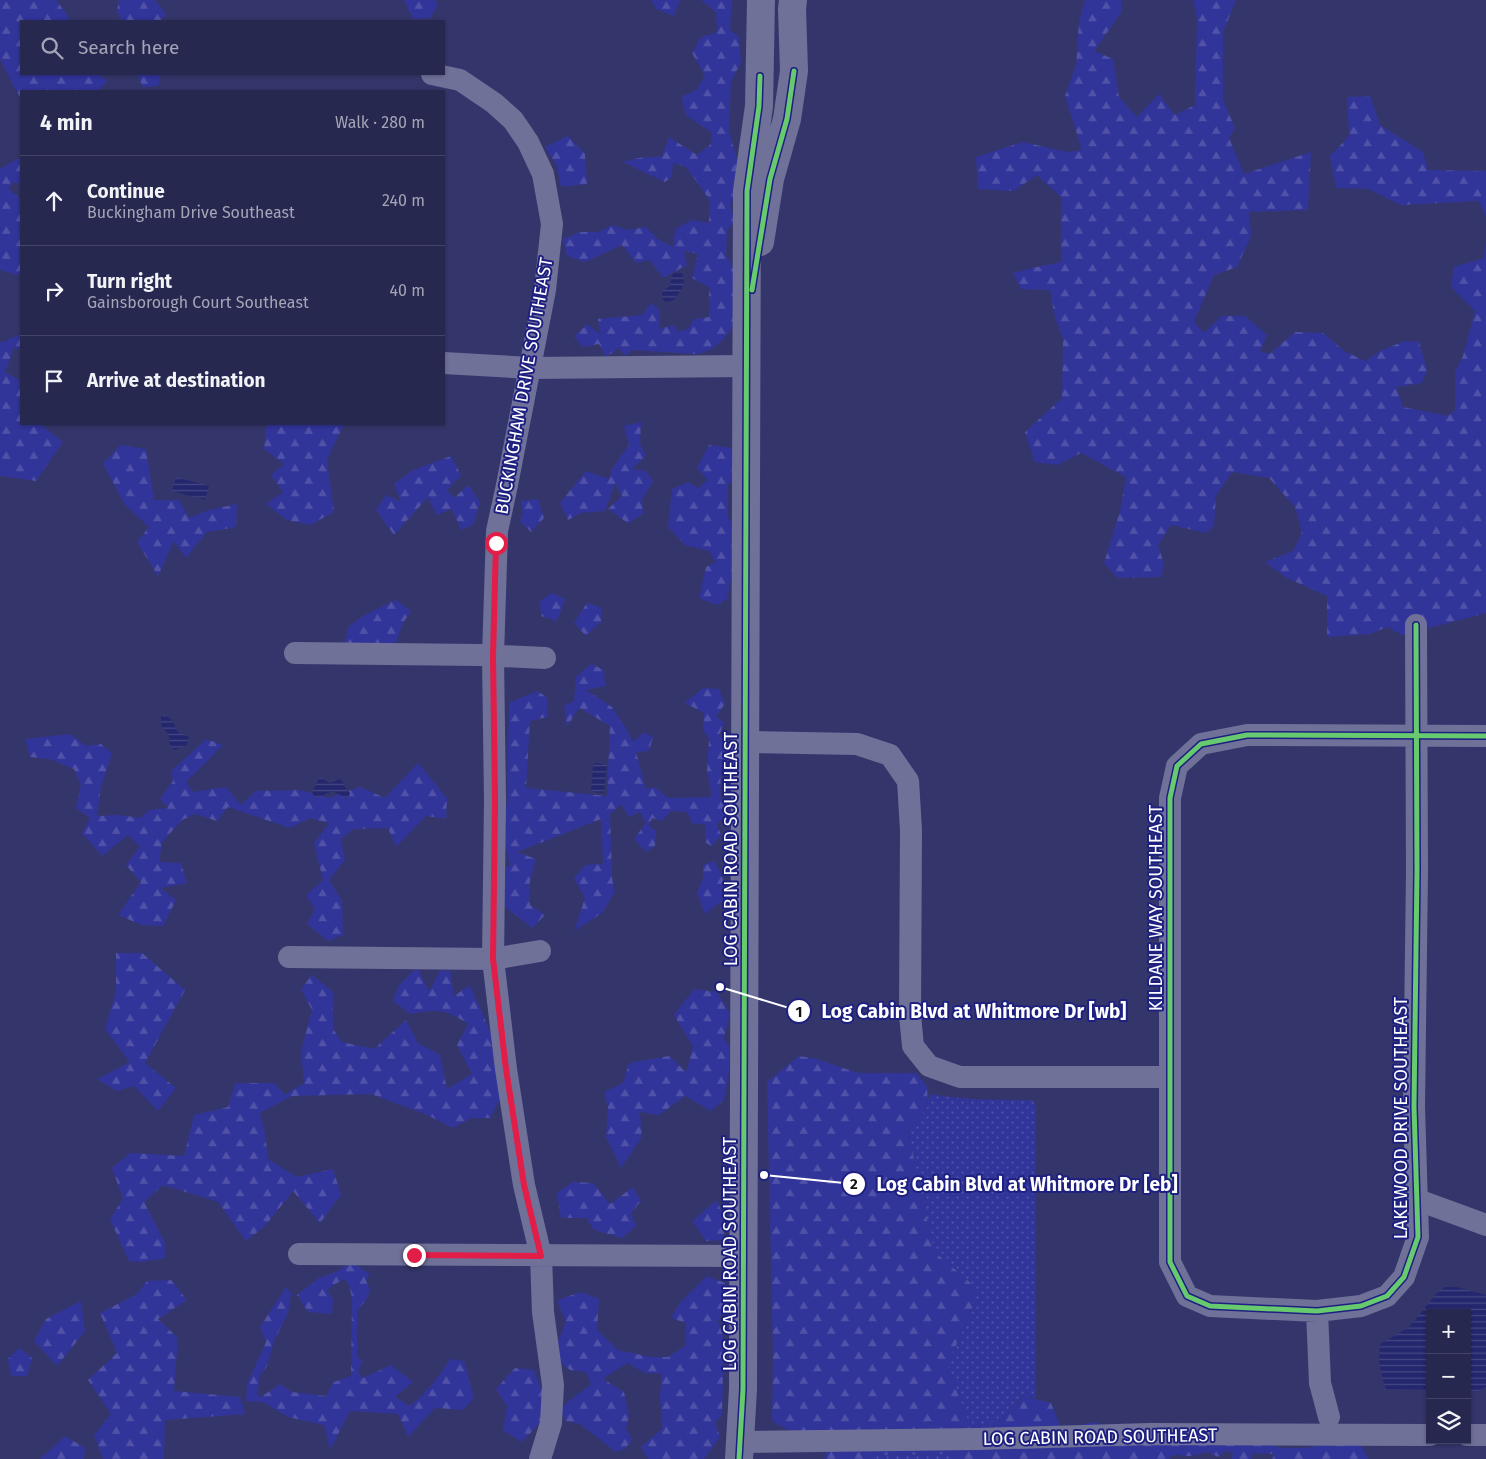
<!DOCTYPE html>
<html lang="en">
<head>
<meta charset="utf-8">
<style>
  :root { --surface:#272850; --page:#2f3057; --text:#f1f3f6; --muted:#a4a6b7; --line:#434467 }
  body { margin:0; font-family:"Fira Sans",sans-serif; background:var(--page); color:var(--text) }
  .controls { position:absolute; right:15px; bottom:15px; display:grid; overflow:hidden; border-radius:0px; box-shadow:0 1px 4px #0004 }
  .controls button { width:45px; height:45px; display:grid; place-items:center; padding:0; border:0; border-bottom:1px solid var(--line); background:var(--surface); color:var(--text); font:25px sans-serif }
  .stop { position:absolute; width:15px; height:15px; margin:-11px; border:4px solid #e11d48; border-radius:50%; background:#fff }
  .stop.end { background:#e11d48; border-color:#fff; box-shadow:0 1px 5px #0008 }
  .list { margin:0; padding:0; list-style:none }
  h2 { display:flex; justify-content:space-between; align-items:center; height:65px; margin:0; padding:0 20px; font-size:21px }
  h2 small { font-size:16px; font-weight:400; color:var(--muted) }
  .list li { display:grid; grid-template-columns:32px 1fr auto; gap:15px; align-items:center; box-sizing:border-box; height:90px; padding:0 20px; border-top:1px solid var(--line) }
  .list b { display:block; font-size:19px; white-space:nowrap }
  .list p { margin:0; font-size:16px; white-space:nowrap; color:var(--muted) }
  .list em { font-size:16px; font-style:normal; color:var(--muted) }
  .icon { flex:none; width:28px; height:28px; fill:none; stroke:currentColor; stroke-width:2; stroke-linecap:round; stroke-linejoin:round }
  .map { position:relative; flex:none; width:1486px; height:1459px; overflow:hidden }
  .search { position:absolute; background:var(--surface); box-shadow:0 1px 4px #0004; left:20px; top:20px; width:425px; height:55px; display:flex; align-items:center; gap:12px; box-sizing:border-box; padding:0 18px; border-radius:0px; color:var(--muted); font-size:19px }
  .panel { position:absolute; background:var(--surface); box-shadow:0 1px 4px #0004; left:20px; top:90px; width:425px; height:335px; border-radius:0px }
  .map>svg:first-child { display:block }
  .grass { fill:url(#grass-dots) }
  .forest { fill:url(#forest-firs) }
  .water { fill:url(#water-rules) }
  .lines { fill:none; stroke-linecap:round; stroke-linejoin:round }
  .minor { stroke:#707199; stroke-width:22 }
  .tertiary { stroke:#707199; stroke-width:28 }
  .cycleway-casing { stroke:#1e2081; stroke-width:8 }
  .cycleway { stroke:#67ca6e; stroke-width:5 }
  .route { stroke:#e11d48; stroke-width:6 }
  .labels { text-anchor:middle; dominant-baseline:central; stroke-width:4; stroke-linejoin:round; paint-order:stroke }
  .street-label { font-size:18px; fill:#fff; stroke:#1e2081 }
  .leader { fill:none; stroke:#fff; stroke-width:2 }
  .callout-dot { fill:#fff; stroke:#1e2081; stroke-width:2 }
  .mark-label { font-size:15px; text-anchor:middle; font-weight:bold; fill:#111 }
  .callout-label { font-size:19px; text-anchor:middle; font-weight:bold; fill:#fff; stroke:#1e2081; stroke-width:4; stroke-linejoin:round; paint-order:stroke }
</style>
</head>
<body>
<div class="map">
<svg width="1486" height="1459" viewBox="0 0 1486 1459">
  <defs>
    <pattern id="grass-dots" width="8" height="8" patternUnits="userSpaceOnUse" patternTransform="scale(1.25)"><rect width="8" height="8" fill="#313499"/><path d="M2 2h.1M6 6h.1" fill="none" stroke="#5052a8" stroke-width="1.8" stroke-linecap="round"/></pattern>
    <pattern id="forest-firs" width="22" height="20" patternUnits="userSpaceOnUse" patternTransform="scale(1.25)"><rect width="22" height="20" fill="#313499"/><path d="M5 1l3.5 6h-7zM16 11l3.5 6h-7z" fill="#5052a8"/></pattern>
    <pattern id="water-rules" width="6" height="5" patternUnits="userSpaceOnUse" patternTransform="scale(1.25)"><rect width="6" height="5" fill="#25276e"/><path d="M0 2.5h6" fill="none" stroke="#464784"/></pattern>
  </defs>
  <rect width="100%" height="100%" fill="#34366b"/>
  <path class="grass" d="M 931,1094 C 964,1100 997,1100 1031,1100 L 1036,1104 L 1036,1398 L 1022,1396 L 1001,1420 L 976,1427 L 967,1418 L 947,1365 L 972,1311 L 974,1286 L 934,1251 L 908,1132 L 928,1106 L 928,1099 Z
    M 951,1454 L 953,1459 L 875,1459 L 875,1455 Z"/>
  <path class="forest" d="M 0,0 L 56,0 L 68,16 L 69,21 L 21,21 L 21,74 L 99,74 L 107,81 L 98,91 L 21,91 L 21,100 L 0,59 Z
    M 119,0 L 155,0 L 166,14 L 160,21 L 122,21 L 117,11 Z
    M 404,0 L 435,0 L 438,5 L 430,18 L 413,19 Z
    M 651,0 L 680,0 L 674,16 L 656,9 Z
    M 701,0 L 732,0 L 730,30 L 739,37 L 741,62 L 731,82 L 729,131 L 743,181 L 730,205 L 735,222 L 727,230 L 726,255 L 744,288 L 738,320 L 722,341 L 710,350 L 698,354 L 632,350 L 625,356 L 619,348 L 606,357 L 599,344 L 583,347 L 574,337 L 587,324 L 600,334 L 598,319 L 642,315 L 651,303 L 660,310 L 659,329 L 673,325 L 678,331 L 688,329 L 694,319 L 709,317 L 709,287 L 692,278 L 698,254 L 684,251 L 687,265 L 663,278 L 650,260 L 636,263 L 622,245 L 585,262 L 567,256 L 563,239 L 580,232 L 598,232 L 613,225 L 628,230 L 646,227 L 659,240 L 673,247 L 675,229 L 692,220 L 709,223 L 709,199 L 686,167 L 673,163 L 672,177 L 665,182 L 623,162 L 638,158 L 662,156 L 669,137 L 697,155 L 711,144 L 712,133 L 686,115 L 681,97 L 696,90 L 705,75 L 692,53 L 701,37 L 717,32 L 716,12 Z
    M 1085,0 L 1121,0 L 1122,11 L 1094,51 L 1113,59 L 1119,97 L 1137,117 L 1159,94 L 1175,115 L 1195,105 L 1197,18 L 1193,0 L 1236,0 L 1223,32 L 1223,100 L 1235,128 L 1229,138 L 1244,174 L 1311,152 L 1308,210 L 1249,212 L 1251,236 L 1237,267 L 1214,275 L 1194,322 L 1204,333 L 1222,316 L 1245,316 L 1267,335 L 1260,351 L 1270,354 L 1295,332 L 1323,333 L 1344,351 L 1365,361 L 1382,350 L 1405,341 L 1419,342 L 1427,370 L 1422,383 L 1396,387 L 1403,407 L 1448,416 L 1455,410 L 1455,372 L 1463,356 L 1475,311 L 1451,287 L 1454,267 L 1484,258 L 1486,239 L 1486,613 L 1402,635 L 1387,627 L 1370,634 L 1327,637 L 1327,596 L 1287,578 L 1265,562 L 1293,551 L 1302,532 L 1295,507 L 1269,478 L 1232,472 L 1216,496 L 1214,526 L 1206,533 L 1171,525 L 1158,545 L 1164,564 L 1161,577 L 1118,578 L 1104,563 L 1120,511 L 1126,477 L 1081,453 L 1057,465 L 1035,462 L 1025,432 L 1062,398 L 1063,338 L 1055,318 L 1050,290 L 1021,289 L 1013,273 L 1032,268 L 1061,262 L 1061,197 L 1037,175 L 1014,191 L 978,189 L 976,157 L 1023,142 L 1067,152 L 1082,150 L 1065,96 L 1076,65 L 1079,22 Z
    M 137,74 L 161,74 L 158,86 L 143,87 Z
    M 1370,96 L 1380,125 L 1423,152 L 1428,170 L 1486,171 L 1486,218 L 1479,201 L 1401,205 L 1368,189 L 1336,188 L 1330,156 L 1349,136 L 1347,97 Z
    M 568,136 L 585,154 L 587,184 L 561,187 L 557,166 L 545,147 Z
    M 21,157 L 21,184 L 13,182 L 8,189 L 21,199 L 21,276 L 0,270 L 0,169 Z
    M 21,334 L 21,351 L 14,347 L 5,372 L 21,381 L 21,424 L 40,424 L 63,442 L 36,481 L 0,476 L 0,342 L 3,342 Z
    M 641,422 L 640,444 L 646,456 L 632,469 L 646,471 L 653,481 L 642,499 L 643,514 L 628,523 L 608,509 L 622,496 L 615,483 L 605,511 L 581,513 L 568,520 L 560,503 L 586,471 L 609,479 L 612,469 L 629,445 L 624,426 Z
    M 267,424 L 344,424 L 327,460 L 334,512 L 310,525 L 287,520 L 266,504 L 283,492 L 271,475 L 284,464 L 264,449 Z
    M 120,445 L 146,449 L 154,500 L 179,500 L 189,518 L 209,510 L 237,504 L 236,527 L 207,532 L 186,558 L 174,541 L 158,576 L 137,542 L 149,527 L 125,505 L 103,464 Z
    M 709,445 L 731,448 L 742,459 L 739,485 L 728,482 L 728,518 L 740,533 L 727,599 L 717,605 L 699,598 L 706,567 L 716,562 L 709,551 L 685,545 L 668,527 L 672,489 L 688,482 L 698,488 L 708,480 L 697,468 Z
    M 451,456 L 461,475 L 447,490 L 454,498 L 468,485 L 480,502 L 473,525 L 461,530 L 452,509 L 436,515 L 428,497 L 394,535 L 376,510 L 386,495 L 401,502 L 394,484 L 413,470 Z
    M 538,499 L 544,518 L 531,532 L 520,521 L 523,512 L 521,501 Z
    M 552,593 L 565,599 L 557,621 L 541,616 L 540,601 Z
    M 396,600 L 411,611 L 403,623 L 394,649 L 344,644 L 349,626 L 366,614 Z
    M 587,603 L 602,608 L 601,622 L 586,636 L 574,623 Z
    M 591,664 L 604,670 L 605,686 L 586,690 L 612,707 L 626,728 L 633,742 L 644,732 L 653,737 L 649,751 L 636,752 L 646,789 L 655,787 L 668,798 L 712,797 L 707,771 L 709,739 L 703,730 L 704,713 L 685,703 L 703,688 L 719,689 L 725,704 L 716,716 L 724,722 L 719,736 L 733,745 L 734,757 L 721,767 L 720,797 L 729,812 L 717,824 L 721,835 L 712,846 L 706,843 L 705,825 L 692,823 L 687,812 L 671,811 L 662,821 L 652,818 L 649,826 L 656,831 L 655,846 L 646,852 L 634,839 L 646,823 L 640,812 L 629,817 L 621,804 L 610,814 L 612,878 L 615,892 L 602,913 L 574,931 L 585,898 L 574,878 L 585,865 L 603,864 L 601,819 L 517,852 L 536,859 L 529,885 L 530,905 L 545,915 L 532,928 L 489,894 L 490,866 L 510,867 L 507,852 L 489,819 L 507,804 L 509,703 L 537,691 L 548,698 L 547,717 L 530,721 L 526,788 L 607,796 L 610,726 L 580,708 L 576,712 L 567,727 L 564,706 L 574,701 L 576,677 Z
    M 70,734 L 86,746 L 101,744 L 112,753 L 101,787 L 97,816 L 119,815 L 140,818 L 149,810 L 168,808 L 160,799 L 173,781 L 171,771 L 206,739 L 223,745 L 186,782 L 193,792 L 226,787 L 241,805 L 256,791 L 299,790 L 329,798 L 360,787 L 385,798 L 418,763 L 447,798 L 446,819 L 426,816 L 396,847 L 388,828 L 354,829 L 341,839 L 345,860 L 329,880 L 342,901 L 343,935 L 328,941 L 307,924 L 315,909 L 306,895 L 323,880 L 314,843 L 329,823 L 310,818 L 290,828 L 228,807 L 217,821 L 195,814 L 182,820 L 162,842 L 159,862 L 181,863 L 187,883 L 161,888 L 176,900 L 163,926 L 142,925 L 118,915 L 141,882 L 126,865 L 140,847 L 128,835 L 102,856 L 82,833 L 90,818 L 76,808 L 81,785 L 74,769 L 50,759 L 30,757 L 25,739 Z
    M 715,861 L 723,879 L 723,900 L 705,914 L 697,893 L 703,879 L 703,865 Z
    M 116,953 L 142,953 L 185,990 L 145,1063 L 176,1088 L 158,1111 L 134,1086 L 117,1091 L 97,1079 L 130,1062 L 105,1029 L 116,991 Z
    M 417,967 L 429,991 L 440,971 L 450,970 L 454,996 L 470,985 L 492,1036 L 501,1097 L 490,1118 L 471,1118 L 453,1128 L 425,1114 L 371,1094 L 292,1096 L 260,1113 L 265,1133 L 268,1159 L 297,1177 L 333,1169 L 341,1195 L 320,1223 L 293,1191 L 265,1226 L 246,1241 L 218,1202 L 163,1185 L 144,1202 L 165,1243 L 165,1258 L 140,1262 L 129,1261 L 110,1219 L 123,1199 L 112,1168 L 130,1153 L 184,1156 L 194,1115 L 228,1107 L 235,1083 L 274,1083 L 285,1095 L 304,1083 L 301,1051 L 312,1010 L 301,989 L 312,975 L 333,992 L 333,1029 L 342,1042 L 374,1049 L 406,1020 L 418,1043 L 440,1055 L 447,1089 L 472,1074 L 457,1045 L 468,1024 C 446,1009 436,1009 410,1014 L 393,1001 L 399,985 Z
    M 694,989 L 717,992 L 730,1014 L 724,1038 L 730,1048 L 729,1072 L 724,1100 L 711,1111 L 685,1096 L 659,1115 L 640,1112 L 642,1137 L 621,1168 L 606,1137 L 608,1107 L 604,1092 L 623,1083 L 629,1063 L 669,1056 L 686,1072 L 693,1047 L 674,1015 Z
    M 799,1056 L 816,1059 L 858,1073 L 916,1073 L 927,1086 L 928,1106 L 908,1132 L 934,1251 L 974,1286 L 972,1311 L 947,1365 L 967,1418 L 976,1427 L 1001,1420 L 1023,1396 L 1051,1403 L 1061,1428 L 1097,1422 L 1117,1440 L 1222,1427 L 1280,1448 L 1307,1448 L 1345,1439 L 1359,1441 L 1368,1459 L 1272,1459 L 1275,1454 L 1252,1453 L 1252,1459 L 1232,1459 L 1233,1453 L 1225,1451 L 1218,1457 L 1209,1452 C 1195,1454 1190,1459 1177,1454 L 1170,1457 L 1170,1459 L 953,1459 L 950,1454 L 876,1455 L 875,1459 L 824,1459 L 826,1456 L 826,1433 L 788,1430 L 772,1421 L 773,1357 L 767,1082 Z
    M 573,1182 L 593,1183 L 610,1204 L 633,1187 L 641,1201 L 631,1213 L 636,1226 L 622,1238 L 594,1230 L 587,1218 L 561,1218 L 557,1193 Z
    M 717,1200 L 726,1224 L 723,1240 L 706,1241 L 692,1221 Z
    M 352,1262 L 370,1274 L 366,1280 L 370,1291 L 366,1300 L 357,1311 L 357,1358 L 363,1360 L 358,1372 L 363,1378 L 391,1365 L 413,1382 L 395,1397 L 410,1406 C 427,1392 438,1378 450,1359 L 464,1361 L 474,1398 L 463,1410 L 435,1408 L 408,1437 L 398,1414 L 350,1411 L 330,1450 L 324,1425 L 288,1417 L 263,1402 L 246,1401 L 247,1384 L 266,1342 L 260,1327 L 286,1287 L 291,1293 L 288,1313 L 274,1341 L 267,1366 L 260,1375 L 257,1395 L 261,1397 L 280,1384 L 292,1392 L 326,1396 L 334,1382 L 351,1376 L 352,1297 L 348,1283 L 343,1279 L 327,1290 L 333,1299 L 332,1314 L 308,1312 L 297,1295 L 319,1278 L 336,1272 Z
    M 707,1276 L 725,1283 L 725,1306 L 718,1321 L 724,1339 L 722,1415 L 715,1422 L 720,1437 L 704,1459 L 648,1459 L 641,1447 L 662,1429 L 660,1395 L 662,1374 L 645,1373 L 627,1363 L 603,1379 L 624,1392 L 629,1416 L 626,1428 L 632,1440 L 625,1449 L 616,1452 L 580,1424 L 566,1421 L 559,1409 L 591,1384 L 586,1372 L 570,1370 L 552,1356 L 566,1322 L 557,1300 L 581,1292 L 599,1299 L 597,1330 L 618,1350 L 651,1357 L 668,1357 L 685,1346 L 686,1323 L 671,1318 L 679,1304 Z
    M 171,1280 L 187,1300 L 158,1319 L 178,1338 L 174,1391 L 240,1397 L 245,1414 L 165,1420 L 164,1459 L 103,1459 L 94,1435 L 111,1414 L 88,1380 L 117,1353 L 100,1313 L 137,1294 L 147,1281 Z
    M 81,1301 L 85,1331 L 57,1366 L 34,1341 L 46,1319 Z
    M 19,1348 L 32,1358 L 27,1376 L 11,1376 L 8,1359 Z
    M 515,1368 L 534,1370 L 542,1391 L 541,1422 L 522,1442 L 503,1430 L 507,1406 L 496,1389 Z
    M 65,1436 L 85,1448 L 84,1459 L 40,1459 Z"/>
  <path class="water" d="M 674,273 L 682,273 C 688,283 679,292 674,300 L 666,302 L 663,300 L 662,291 L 670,286 L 671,277 Z
    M 176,477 L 209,486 L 205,500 L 172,491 Z
    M 165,715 L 172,720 L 178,732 L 189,737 L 187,745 L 175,750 L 170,747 L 169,736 L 161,725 L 161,717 Z
    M 595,763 L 607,765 L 604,793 L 592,792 L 591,789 L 593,765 Z
    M 320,777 L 330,783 L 336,781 L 338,778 L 343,782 L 344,786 L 350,793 L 349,796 L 345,798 C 327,786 333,794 315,798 L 312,792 Z
    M 1445,1287 L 1457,1287 L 1486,1295 L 1486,1387 L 1476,1392 L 1467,1391 L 1467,1313 L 1430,1313 L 1430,1390 L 1386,1389 C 1380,1373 1378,1360 1380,1344 L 1408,1328 L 1437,1293 Z"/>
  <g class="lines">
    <path class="minor" d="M 432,74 L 460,80 L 494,103 L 513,120 L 528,142 L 543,174 L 552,224 L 545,290 L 507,485 L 497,531 L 493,656 L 495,801 L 493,959 L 506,1069 L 524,1185 L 541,1256 L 543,1312 L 553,1385 L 551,1423 L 540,1459
      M 444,363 L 530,368 L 746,366
      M 1416,625 L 1417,871 L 1414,1107 L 1418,1237 L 1404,1277 L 1387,1296 L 1361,1306 L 1317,1311 L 1210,1306 L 1187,1296 L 1170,1262 L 1170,798 L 1177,766 L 1201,744 L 1247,735 L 1486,736
      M 295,653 L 479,655 L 545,658
      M 744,742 L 857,744 L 890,755 L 908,781 L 911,830 L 910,1015 L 913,1046 L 929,1066 L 960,1077 L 1169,1077
      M 289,957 L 493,959 L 540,951
      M 1418,1200 L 1486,1225
      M 299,1254 L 743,1256
      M 1317,1311 L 1320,1383 L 1329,1417
      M 1467,1435 L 1486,1435
      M 741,1442 L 979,1439 L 1150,1434 L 1430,1435"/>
    <path class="tertiary" d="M 760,242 L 770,179 L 787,119 L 794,71 L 792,9 L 793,0
      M 739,1459 L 743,1389 L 747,191 L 759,106 L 761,0"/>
    <g class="cycleway-casing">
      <path id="cycleway" d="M 752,290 L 770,179 L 787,119 L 794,71
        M 1416,625 L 1417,871 L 1414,1107 L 1418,1237 L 1404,1277 L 1387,1296 L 1361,1306 L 1317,1311 L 1210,1306 L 1187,1296 L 1170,1262 L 1170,798 L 1177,766 L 1201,744 L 1247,735 L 1486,736
        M 739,1459 L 743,1389 L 747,191 L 759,106 L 760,76"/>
    </g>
    <use href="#cycleway" class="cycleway"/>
  </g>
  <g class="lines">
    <path class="route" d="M 414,1255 L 541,1256 L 524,1185 L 506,1069 L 493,959 L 495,801 L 493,656 L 496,543"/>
  </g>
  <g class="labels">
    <g class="street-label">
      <text transform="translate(524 386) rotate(-80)">BUCKINGHAM DRIVE SOUTHEAST</text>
      <text transform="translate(731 849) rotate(-90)">LOG CABIN ROAD SOUTHEAST</text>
      <text transform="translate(1156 908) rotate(-90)">KILDANE WAY SOUTHEAST</text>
      <text transform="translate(1401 1118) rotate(-90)">LAKEWOOD DRIVE SOUTHEAST</text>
      <text transform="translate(730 1254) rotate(-90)">LOG CABIN ROAD SOUTHEAST</text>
      <text transform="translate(1100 1437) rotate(-1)">LOG CABIN ROAD SOUTHEAST</text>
    </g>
  </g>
  <path class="leader" d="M720 987L799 1011M764 1175L854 1184"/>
  <g class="callout-dot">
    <circle cx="720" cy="987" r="5"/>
    <circle cx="764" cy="1175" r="5"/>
    <circle cx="799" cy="1011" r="12"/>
    <circle cx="854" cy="1184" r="12"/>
  </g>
  <g class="mark-label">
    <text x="799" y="1017">1</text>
    <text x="854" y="1189">2</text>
  </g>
  <g class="callout-label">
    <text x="974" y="1018">Log Cabin Blvd at Whitmore Dr [wb]</text>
    <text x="1027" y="1191">Log Cabin Blvd at Whitmore Dr [eb]</text>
  </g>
</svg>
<div class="controls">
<button>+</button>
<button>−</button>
<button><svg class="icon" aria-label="layers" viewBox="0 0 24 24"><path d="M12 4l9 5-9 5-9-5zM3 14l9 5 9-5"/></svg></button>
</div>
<div class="stop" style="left:496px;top:543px"></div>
<div class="stop end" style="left:414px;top:1255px"></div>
<div class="search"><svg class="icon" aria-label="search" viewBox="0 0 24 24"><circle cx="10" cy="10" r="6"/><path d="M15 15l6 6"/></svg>Search here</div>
<section class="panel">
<h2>4 min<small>Walk · 280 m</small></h2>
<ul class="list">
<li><svg class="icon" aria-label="ahead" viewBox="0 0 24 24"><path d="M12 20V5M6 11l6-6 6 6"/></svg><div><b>Continue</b><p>Buckingham Drive Southeast</p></div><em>240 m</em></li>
<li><svg class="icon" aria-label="right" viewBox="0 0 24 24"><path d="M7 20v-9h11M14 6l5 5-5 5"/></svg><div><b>Turn right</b><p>Gainsborough Court Southeast</p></div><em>40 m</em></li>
<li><svg class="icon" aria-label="arrive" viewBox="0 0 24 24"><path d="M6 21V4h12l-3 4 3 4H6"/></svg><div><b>Arrive at destination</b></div></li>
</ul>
</section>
</div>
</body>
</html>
